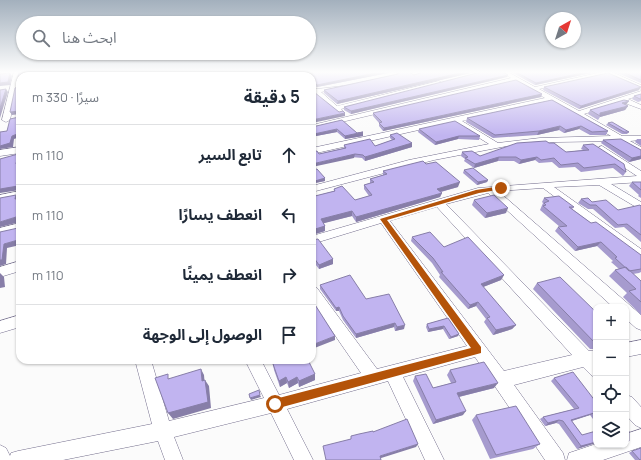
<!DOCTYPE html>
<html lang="ar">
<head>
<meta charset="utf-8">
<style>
  :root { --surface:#fff; --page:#f2f2f3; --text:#1f2937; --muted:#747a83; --line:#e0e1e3 }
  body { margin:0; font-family:Manrope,"Noto Sans Arabic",sans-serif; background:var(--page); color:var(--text); direction:rtl }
  .controls { position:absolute; right:12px; bottom:12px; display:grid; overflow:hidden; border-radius:8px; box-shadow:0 1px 3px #0004 }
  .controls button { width:36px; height:36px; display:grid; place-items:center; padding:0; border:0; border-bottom:1px solid var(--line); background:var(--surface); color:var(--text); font:20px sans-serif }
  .compass { position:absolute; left:545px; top:12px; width:36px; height:36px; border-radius:50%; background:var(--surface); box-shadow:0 1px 3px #0004; rotate:39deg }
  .stop { position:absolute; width:12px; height:12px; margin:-9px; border:3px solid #b45309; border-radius:50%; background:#fff }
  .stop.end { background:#b45309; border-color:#fff; box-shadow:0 1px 4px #0008 }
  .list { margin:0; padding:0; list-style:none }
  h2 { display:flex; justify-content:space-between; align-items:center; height:52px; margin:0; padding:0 16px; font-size:17px }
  h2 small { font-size:13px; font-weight:400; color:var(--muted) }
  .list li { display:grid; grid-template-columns:26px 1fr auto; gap:12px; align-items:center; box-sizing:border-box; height:60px; padding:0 16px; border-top:1px solid var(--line) }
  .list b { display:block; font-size:15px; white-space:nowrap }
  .list em { font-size:13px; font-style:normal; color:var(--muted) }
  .icon { flex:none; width:22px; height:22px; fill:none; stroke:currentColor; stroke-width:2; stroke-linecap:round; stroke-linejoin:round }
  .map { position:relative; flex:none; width:641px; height:460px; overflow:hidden; direction:ltr }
  .search { position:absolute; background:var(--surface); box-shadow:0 1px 3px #0004; left:16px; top:16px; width:300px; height:44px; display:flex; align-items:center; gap:10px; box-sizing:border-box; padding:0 14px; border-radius:22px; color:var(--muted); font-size:15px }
  .panel { position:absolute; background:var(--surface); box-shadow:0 1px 3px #0004; left:16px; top:72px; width:300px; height:292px; border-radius:12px; direction:rtl }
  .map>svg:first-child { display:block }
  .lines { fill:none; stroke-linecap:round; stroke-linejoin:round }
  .minor-casing { stroke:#746e8d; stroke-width:1 }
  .minor { fill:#fff; fill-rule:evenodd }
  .wall { fill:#a69bce }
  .shaded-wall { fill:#877ea8 }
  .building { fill:#c1b4f0; stroke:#877ea8 }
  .route { fill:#b45309 }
</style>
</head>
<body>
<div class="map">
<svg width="641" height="460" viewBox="0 0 641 460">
  <rect width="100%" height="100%" fill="#fbfbfb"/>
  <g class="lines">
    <g class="minor-casing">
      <path id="minor" d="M 14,72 L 20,72 L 10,120 L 6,122 L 2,120 Z
        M 93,72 L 100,72 L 94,76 L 81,76 Z
        M 140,72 L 146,72 L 148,76 L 142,76 Z
        M 185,72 L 191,72 L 196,76 L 189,76 Z
        M 235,72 L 247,72 L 231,76 L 218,76 Z
        M 263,72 L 269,72 L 274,76 L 267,76 Z
        M 308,72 L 319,72 L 305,76 L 293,76 Z
        M 415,72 L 425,72 L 413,76 L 410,74 Z
        M 501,72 L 508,72 L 535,87 L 602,72 L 612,72 L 641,85 L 641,89 L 607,74 L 539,89 L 579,111 L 641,91 L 641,95 L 628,99 L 641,105 L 641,109 L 622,102 L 584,114 L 622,136 L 641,136 L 641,140 L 630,141 L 641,147 L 641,153 L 619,141 L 557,142 L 507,146 L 434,160 L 312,192 L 312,186 L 409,160 L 489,144 L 454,122 L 312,154 L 312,148 L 545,98 L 515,81 L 312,129 L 312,125 L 511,78 ZM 551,101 L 611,136 L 540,138 L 498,143 L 462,121 Z
        M 439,81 L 442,83 L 441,84 L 341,109 L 344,112 L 340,114 L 315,94 L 312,94 L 312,86 L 317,89 L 343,86 L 343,88 L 321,92 L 337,106 Z
        M 602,146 L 641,171 L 641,182 L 611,184 L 641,202 L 641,210 L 599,185 L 554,187 L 641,249 L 641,259 L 637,258 L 543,188 L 498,191 L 641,315 L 641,330 L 636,328 L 626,319 L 626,307 L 613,307 L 488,193 L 446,204 L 589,351 L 596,350 L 596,378 L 591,375 L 583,367 L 514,385 L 563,453 L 565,460 L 545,460 L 475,357 L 403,377 L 444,460 L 425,460 L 388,381 L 287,409 L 313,460 L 294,460 L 271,413 L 174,437 L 183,460 L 165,460 L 158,441 L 63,460 L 0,460 L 0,445 L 6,448 L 10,456 L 11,453 L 18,451 L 152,424 L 135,360 L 151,360 L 169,421 L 264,398 L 245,360 L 261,360 L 279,395 L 361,373 L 312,302 L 312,287 L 317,288 L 377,369 L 467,346 L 381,223 L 312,244 L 312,236 L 478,188 L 637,176 L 599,151 L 599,147 ZM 437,207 L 572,355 L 504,371 L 390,221 Z
        M 20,147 L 20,153 L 0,156 L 0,150 Z
        M 20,191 L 20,197 L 0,201 L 0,195 Z
        M 20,223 L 20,231 L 0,236 L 0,228 Z
        M 20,261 L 20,271 L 0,277 L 0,267 Z
        M 20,315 L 20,327 L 0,333 L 0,321 Z
        M 641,340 L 641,354 L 626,357 L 626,343 Z
        M 626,395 L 632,397 L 641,407 L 641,428 L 635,425 L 626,415 Z
        M 641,429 L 641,447 L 603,460 L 567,460 L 569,453 L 596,444 L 626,445 L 626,434 Z"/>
    </g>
    <use href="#minor" class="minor"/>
  </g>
  <path class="wall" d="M 193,72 L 205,72 L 205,74 L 197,76 Z
    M 271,72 L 304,72 L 298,74 L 305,75 L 393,72 L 317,87 L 312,85 L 312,76 L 276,76 Z
    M 394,72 L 413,72 L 411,73 L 414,75 L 423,72 L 475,72 L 337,104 L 324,93 L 324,90 L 397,74 Z
    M 511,72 L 596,72 L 535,85 Z
    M 615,72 L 641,72 L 641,83 Z
    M 507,77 L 351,114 L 344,110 L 344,107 Z
    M 544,87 L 639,90 L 579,109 L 543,90 Z
    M 542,94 L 541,97 L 383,131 L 379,126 L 379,123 L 373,116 L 373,113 Z
    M 641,94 L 641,101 L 638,102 L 632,99 L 634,96 Z
    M 552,100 L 608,131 L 606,135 L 590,135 L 579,129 L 564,133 L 559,130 L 537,135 L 493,138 L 466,122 L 467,118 Z
    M 626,105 L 628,106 L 625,110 L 600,117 L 598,120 L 588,114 L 590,110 Z
    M 342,120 L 357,133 L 363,132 L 363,136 L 345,139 L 337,132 L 316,136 L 316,139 L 312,140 L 312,127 Z
    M 608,123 L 629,132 L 627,134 L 622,134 L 606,125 Z
    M 419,129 L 480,136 L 479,140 L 458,139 L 435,145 L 418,132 Z
    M 390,135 L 412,143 L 412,147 L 365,161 L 362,158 L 319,154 L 344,148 L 344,145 L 375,146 L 392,140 L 390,138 Z
    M 637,139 L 641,139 L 641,146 L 635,142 Z
    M 603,140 L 641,150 L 641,159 L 629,162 L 601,143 Z
    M 549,143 L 566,152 L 583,150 L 581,149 L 583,145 L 593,144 L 626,172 L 623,176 L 613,168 L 581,172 L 575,167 L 559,168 L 552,162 L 539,163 L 535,160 L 519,164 L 514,161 L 498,161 L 474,168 L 464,161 L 465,159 L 461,156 L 462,152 L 480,156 Z
    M 426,164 L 458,187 L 441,192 L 442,193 L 440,197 L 356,222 L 352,216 L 323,223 L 325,226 L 325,231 L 312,235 L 312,195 L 315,196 L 334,191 L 334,189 L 355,200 L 369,196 L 364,189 L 364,185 L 370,183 L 370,179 L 383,175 L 383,171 Z
    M 312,170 L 325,181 L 315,183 L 312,179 Z
    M 464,170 L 488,180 L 487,182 L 477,185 L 463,173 Z
    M 632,182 L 641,182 L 641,198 L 638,196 L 639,195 L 629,186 Z
    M 544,198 L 574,207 L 572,209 L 591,223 L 641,255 L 641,272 L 639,273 L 633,274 L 641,281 L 641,315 L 623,297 L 627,293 L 609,276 L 615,270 L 619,269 L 611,262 L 613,261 L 597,246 L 575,251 L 555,231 L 558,227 L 560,227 L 540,210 L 543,203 L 542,202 Z
    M 581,199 L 592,202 L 618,210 L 641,206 L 641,242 L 624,227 L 615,228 L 593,209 L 588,209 L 578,203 Z
    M 474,200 L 506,213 L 485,218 L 472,205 Z
    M 412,237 L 444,247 L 504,275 L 501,280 L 483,287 L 516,325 L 512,329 L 493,335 L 484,322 L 486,319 L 476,306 L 468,309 L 439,277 L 440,275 L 432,263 L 411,241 Z
    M 312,240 L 333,259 L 333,264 L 319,269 L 312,260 Z
    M 537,283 L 596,312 L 596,349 L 590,349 L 533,289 Z
    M 320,285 L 366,299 L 404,329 L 395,331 L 394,327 L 356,338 L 343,320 L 339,311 L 336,311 L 320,289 Z
    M 448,318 L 459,334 L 458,336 L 449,339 L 443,329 L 428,332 L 426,327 L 427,324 Z
    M 273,364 L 315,374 L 315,380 L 299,387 L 298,383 L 289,388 L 287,383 L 280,387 L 274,370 Z
    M 450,370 L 494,388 L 459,397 L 463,415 L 433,424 L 413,381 L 415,376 L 433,388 L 451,383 L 447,375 Z
    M 554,378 L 596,402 L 596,423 L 590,415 L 572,421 L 582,435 L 596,443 L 577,449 L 559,424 L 556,423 L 545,426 L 540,419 L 543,417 L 574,409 L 551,381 Z
    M 476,415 L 540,444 L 533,449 L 490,459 L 472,420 Z
    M 632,451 L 641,460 L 635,460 L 629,453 Z"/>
  <path class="shaded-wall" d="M 83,72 L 93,72 L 80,76 L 78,73 Z
    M 202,72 L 205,72 L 205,74 L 197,76 L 197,73 Z
    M 296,72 L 304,72 L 292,76 L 291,73 Z
    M 380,72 L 393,72 L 317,87 L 317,85 Z
    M 464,72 L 475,72 L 337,104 L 338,101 Z
    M 586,72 L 596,72 L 535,85 L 536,83 Z
    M 10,73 L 12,76 L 10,85 L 0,86 L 0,83 Z
    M 508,75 L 507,77 L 351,114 L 351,111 Z
    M 641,87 L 639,90 L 579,109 L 581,106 Z
    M 6,89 L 8,92 L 0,118 L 0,108 Z
    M 542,94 L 541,97 L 383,131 L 384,128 Z
    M 629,101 L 626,105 L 622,103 Z
    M 628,106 L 625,110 L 600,117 L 600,113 Z
    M 19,111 L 20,114 L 12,115 L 10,112 Z
    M 345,113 L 345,116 L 312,123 L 312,120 Z
    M 560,126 L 559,130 L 537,135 L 539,131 Z
    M 581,126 L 579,129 L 564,133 L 566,130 Z
    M 337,129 L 337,132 L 316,136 L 316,139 L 312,140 L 312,136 L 314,134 Z
    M 363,132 L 363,136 L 345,139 L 345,136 Z
    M 20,133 L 20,137 L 14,139 L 13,147 L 0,149 L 0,146 L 12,136 Z
    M 459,136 L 458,139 L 435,145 L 436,142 Z
    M 412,143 L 412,147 L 365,161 L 365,157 Z
    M 18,154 L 20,156 L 20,163 L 16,164 Z
    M 355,154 L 354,158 L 312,167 L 312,164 Z
    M 641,156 L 641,159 L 629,162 L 632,158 Z
    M 499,157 L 498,161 L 474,168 L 475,164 Z
    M 537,157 L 535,160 L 519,164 L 521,160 Z
    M 325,178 L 325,181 L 315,183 L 315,181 Z
    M 488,180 L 487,182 L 477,185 L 478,182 Z
    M 20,182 L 20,190 L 0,193 L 0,189 Z
    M 460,182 L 458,187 L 436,193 L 437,189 Z
    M 442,193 L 440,197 L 356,222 L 356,217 Z
    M 16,195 L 19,199 L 15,199 Z
    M 508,208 L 506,213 L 485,218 L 487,213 Z
    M 352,211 L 352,216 L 321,224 L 321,219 Z
    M 16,217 L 20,221 L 20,217 L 20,245 L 7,248 L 6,264 L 0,266 L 0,260 L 4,244 L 18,240 L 20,222 L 0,227 L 0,222 Z
    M 325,226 L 325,231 L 312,235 L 312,230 Z
    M 601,242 L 597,246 L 575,251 L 578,247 Z
    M 333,259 L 333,264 L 319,269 L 319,265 Z
    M 0,273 L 4,277 L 5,287 L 0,288 Z
    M 504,275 L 501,280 L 478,289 L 481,284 Z
    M 478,302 L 476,306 L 468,309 L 470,305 Z
    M 339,307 L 339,311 L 336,311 L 336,308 Z
    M 395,323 L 394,327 L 356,338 L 356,334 Z
    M 405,325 L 404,329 L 395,331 L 397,327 Z
    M 516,325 L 512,329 L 493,335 L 496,330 Z
    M 444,326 L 443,329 L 428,332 L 429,329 Z
    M 459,334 L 458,336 L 449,339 L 451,337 Z
    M 335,336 L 335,340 L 312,349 L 312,345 Z
    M 201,369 L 204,375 L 205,387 L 202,381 Z
    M 315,374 L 315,380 L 299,387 L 299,381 Z
    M 286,377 L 287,383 L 280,387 L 279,381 Z
    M 297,377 L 298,383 L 289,388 L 288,382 Z
    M 205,380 L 209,386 L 211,408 L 173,419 L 168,413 Z
    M 498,383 L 494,388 L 454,398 L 457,393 Z
    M 260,395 L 261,397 L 251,400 L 250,398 Z
    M 466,411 L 463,415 L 433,424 L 436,420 Z
    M 594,413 L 590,415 L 568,422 L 571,420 Z
    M 559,420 L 556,423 L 545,426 L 548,423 Z
    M 596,442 L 596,443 L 577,449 L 581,446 Z
    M 418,444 L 416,447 L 378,459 L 380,456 Z"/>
  <path class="building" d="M 19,72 L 83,72 L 78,73 L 93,75 L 97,72 L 139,72 L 141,75 L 147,75 L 149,74 L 148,72 L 186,72 L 190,76 L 20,76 L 20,133 L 12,136 L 10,143 L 0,146 L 0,132 L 7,131 L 10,119 L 19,117 L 19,111 L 10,112 L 15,88 L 20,86 L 19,81 L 17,81 Z
    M 274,72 L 296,72 L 291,73 L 305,75 L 316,72 L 380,72 L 317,85 L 312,82 L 312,76 L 278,76 Z
    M 398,72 L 409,72 L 414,75 L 423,72 L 464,72 L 338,101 L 324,90 L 398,74 Z
    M 481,72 L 503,72 L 508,75 L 351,111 L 344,107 Z
    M 516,72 L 586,72 L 536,83 Z
    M 623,72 L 641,72 L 641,80 Z
    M 10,73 L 8,82 L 0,83 L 0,74 Z
    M 608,73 L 641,87 L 581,106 L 544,87 Z
    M 516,80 L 542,94 L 384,128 L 379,123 L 382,122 L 373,113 Z
    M 6,89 L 0,108 L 0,90 Z
    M 312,92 L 314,92 L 339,112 L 343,111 L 345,113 L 312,120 Z
    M 641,94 L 641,99 L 640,99 L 634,96 Z
    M 552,100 L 608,131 L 592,132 L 581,126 L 566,130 L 560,126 L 539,131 L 495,135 L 467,118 Z
    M 624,100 L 629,101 L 622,103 L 628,106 L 600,113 L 600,116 L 590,110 Z
    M 342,120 L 357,133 L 363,132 L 345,136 L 337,129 L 314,134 L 316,136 L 312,136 L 312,127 Z
    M 455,121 L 480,136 L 459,136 L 436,142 L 419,129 Z
    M 612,122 L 629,132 L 624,132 L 608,123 Z
    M 397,133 L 412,143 L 365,157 L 363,155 L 355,154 L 312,164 L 312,152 L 317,151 L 319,154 L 346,148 L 344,145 L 370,139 L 375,146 L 395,139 L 390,135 Z
    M 621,139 L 641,150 L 641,156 L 632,158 L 603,140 Z
    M 546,141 L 549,143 L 554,143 L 566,152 L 589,150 L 583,145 L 593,144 L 624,164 L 626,172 L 615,164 L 584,168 L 578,163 L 561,165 L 554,158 L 541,160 L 537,157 L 521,160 L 516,157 L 499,157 L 475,164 L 465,158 L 468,157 L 462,152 L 472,151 L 480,156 L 517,143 Z
    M 18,154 L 16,164 L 20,163 L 20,182 L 19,182 L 18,186 L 0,189 L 0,159 Z
    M 423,161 L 426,164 L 436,162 L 460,182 L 437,189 L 442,193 L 356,217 L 352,211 L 321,219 L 325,226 L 312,230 L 312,195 L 314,194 L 315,196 L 335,191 L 334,189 L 342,186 L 355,200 L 372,195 L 364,185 L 374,182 L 370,179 L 387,174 L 383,171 Z
    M 473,168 L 488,180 L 478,182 L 464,170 Z
    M 317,169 L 325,178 L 315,181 L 312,177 L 312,170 Z
    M 632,182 L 641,182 L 641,190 Z
    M 16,195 L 15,199 L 20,198 L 20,217 L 18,240 L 4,244 L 2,260 L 0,260 L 0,232 L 18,228 L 18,219 L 16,217 L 0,222 L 0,198 Z
    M 494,195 L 508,208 L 487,213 L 474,200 Z
    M 559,196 L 574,207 L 569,207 L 591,223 L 596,222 L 641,255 L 641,269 L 629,271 L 615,258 L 617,257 L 601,242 L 578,247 L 558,227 L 567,226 L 543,206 L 546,205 L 544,203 L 549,201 L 544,198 Z
    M 588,198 L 592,202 L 606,200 L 618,210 L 640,205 L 641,206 L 641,235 L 627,224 L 618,225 L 596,205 L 590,205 L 581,199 Z
    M 430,232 L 444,247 L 468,237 L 504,275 L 481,284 L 516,325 L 496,330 L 487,318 L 490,317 L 478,302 L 470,305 L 441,272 L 443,272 L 433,258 L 412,237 Z
    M 318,239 L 333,259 L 319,265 L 312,255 L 312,240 Z
    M 626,267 L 641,281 L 641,302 L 629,291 L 636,289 L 615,270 Z
    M 350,275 L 366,299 L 389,294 L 405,325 L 397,327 L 395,323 L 356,334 L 343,316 L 339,307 L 336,308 L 320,285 Z
    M 560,277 L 596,312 L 596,344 L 537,283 Z
    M 312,300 L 335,336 L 312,345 Z
    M 448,318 L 459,334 L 451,337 L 444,326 L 429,329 L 427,324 Z
    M 276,360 L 308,360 L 315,374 L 299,381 L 297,377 L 288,382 L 286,377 L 279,381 L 273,364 L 274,361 Z
    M 484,362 L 498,383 L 457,393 L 466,411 L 436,420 L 415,376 L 426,374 L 433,388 L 456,382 L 450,370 Z
    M 201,369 L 202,381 L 205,380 L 208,402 L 168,413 L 155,378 L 168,374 L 168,379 Z
    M 573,372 L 596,402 L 596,415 L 594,413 L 571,420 L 582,435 L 596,431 L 596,442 L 581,446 L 563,421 L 559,420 L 548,423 L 543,417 L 579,408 L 554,378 Z
    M 259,390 L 260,395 L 250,398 L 249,394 Z
    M 516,406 L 540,444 L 496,455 L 476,415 Z
    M 407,419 L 418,444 L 380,456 L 381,460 L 326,460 L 323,446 L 351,439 L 351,436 L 359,434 L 373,431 L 373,432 Z
    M 626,428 L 629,431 L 629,441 L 626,441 Z
    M 641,448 L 641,460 L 640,460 L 632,451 Z"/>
  <linearGradient id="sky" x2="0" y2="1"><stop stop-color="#a3b0bd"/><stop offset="0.53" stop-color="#fdfdfd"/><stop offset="1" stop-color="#fdfdfd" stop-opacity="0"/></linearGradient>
  <rect width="641" height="136" fill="url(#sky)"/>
  <path class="route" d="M 501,186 L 503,189 L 479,193 L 387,220 L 481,347 L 481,353 L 275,409 L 272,407 L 270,404 L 272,400 L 275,399 L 471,348 L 380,219 L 476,190 Z"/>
</svg>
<div class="controls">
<button>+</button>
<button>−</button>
<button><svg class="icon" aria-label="locate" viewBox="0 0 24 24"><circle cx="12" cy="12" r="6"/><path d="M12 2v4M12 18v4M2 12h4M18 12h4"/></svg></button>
<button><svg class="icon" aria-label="layers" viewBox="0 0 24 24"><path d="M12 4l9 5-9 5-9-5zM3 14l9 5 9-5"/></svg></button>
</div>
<svg class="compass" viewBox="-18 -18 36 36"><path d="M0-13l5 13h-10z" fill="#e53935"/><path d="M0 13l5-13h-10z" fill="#747a83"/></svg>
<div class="stop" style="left:275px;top:404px"></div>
<div class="stop end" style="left:501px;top:188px"></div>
<div class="search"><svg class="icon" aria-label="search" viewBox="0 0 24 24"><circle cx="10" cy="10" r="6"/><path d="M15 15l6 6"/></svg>ابحث هنا</div>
<section class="panel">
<h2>5 دقيقة<small>سيرًا · 330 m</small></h2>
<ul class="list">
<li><svg class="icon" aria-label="ahead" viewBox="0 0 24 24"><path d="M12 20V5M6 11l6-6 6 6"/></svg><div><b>تابع السير</b></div><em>110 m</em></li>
<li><svg class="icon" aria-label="left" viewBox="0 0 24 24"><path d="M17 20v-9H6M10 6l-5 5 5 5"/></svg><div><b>انعطف يسارًا</b></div><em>110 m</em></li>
<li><svg class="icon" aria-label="right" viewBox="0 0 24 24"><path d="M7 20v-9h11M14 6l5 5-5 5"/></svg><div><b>انعطف يمينًا</b></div><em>110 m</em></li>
<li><svg class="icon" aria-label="arrive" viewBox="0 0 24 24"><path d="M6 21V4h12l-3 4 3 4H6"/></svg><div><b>الوصول إلى الوجهة</b></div></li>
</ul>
</section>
</div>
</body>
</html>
